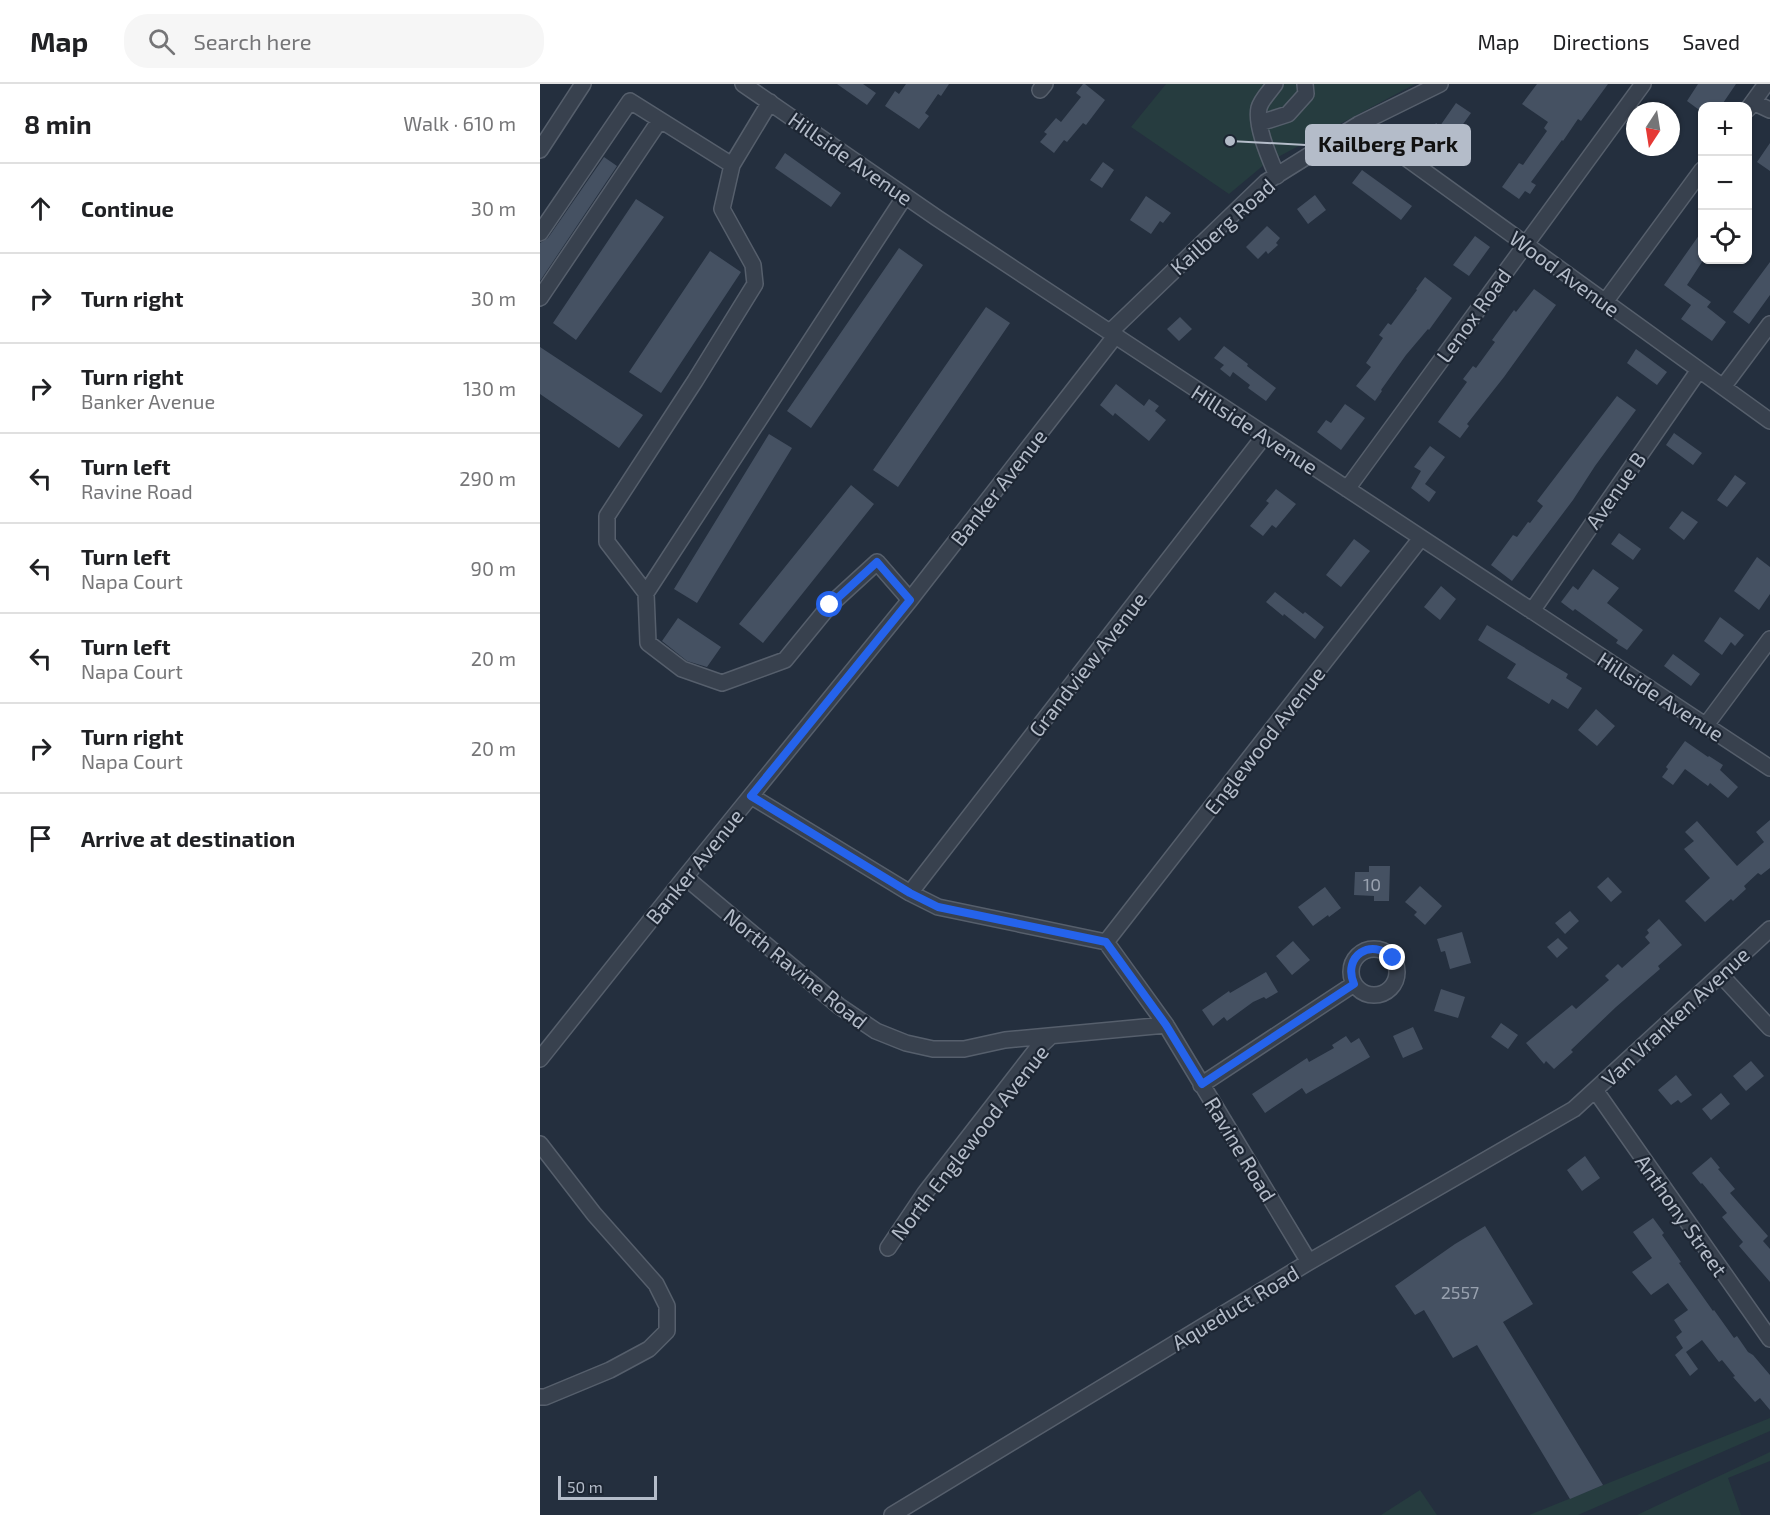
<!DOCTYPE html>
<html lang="en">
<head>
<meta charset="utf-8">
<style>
  :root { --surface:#fff; --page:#f6f6f6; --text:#202124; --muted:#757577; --line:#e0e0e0 }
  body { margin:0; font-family:"Exo 2",sans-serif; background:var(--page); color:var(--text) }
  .controls { position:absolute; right:18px; top:18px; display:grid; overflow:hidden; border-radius:12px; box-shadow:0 2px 4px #0004 }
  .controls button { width:54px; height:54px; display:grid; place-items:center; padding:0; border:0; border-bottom:2px solid var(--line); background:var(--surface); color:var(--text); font:30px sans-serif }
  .compass { position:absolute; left:1086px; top:18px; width:54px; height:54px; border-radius:50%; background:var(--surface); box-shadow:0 2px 4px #0004; rotate:192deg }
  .scale { position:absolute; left:18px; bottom:15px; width:99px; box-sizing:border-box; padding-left:6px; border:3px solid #b4bcc9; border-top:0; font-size:16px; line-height:21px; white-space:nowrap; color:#b4bcc9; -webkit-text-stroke:4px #1d2633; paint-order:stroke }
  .stop { position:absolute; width:18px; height:18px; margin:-14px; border:4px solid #2563eb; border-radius:50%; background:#fff }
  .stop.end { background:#2563eb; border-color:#fff; box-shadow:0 2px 6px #0008 }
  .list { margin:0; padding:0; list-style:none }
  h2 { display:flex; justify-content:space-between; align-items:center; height:78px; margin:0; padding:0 24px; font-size:26px }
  h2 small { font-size:20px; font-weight:400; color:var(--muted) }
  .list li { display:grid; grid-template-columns:39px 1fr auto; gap:18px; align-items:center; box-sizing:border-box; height:90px; padding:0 24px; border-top:2px solid var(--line) }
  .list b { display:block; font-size:22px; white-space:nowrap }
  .list p { margin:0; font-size:20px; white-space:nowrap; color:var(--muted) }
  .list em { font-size:20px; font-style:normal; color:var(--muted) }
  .icon { flex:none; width:33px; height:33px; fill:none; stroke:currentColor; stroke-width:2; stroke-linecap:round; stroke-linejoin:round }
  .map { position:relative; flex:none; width:1230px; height:1431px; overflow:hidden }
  header { display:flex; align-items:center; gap:36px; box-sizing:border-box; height:84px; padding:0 30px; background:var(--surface); border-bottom:2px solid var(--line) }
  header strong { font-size:28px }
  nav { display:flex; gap:33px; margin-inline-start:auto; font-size:21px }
  .search { width:420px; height:54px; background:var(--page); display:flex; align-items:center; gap:15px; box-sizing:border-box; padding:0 21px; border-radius:24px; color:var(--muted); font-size:22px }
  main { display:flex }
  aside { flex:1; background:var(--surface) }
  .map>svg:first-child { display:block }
  .green { fill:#263c3f }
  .building { fill:#455162 }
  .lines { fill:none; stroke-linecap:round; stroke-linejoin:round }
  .minor-casing { stroke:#565f6c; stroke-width:18 }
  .minor { stroke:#38414e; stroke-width:15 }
  .route { stroke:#2563eb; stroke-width:8 }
  .labels { text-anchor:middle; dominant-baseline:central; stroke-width:4.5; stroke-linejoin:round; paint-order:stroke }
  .number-label { font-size:18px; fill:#98a1af }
  .street-label { font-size:21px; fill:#b4bcc9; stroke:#1d2633 }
  .leader { fill:none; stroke:#b4bcc9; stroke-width:2 }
  .callout-dot { fill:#b4bcc9; stroke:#1d2633; stroke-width:2 }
  .callout { fill:#b4bcc9; stroke:#b4bcc9; stroke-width:2 }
  .callout-label { font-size:22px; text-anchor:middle; font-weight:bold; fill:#111 }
</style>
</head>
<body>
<header>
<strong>Map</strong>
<div class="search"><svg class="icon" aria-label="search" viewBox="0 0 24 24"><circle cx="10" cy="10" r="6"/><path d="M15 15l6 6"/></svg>Search here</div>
<nav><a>Map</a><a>Directions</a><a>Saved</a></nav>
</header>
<main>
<aside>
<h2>8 min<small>Walk · 610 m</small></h2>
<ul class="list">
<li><svg class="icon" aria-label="ahead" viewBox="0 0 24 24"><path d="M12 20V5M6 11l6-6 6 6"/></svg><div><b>Continue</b></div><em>30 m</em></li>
<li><svg class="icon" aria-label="right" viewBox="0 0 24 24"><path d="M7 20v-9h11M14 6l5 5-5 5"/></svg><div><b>Turn right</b></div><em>30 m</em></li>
<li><svg class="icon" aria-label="right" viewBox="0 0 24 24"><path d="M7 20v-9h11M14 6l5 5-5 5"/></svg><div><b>Turn right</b><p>Banker Avenue</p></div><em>130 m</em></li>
<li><svg class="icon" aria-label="left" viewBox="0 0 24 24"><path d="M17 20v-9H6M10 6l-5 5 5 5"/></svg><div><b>Turn left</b><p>Ravine Road</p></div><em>290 m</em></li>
<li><svg class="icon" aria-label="left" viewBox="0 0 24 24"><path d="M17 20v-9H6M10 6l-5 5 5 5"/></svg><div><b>Turn left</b><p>Napa Court</p></div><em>90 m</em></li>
<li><svg class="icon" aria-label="left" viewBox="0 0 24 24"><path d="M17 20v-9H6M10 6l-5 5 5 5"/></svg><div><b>Turn left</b><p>Napa Court</p></div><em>20 m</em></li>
<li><svg class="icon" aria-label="right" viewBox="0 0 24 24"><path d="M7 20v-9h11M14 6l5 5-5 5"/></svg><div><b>Turn right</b><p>Napa Court</p></div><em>20 m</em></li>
<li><svg class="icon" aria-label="arrive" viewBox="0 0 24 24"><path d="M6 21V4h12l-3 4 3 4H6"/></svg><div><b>Arrive at destination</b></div></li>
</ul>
</aside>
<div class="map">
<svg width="1230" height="1431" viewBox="0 0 1230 1431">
  <rect width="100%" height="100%" fill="#242f3e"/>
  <path class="green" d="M 626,0 L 875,0 L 725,80 L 689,110 L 591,43 Z
    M 1230,1334 L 1230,1347 L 1038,1431 L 989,1431 Z
    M 1230,1368 L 1230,1377 L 1188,1394 L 1201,1431 L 1097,1431 Z
    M 880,1406 L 897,1431 L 841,1431 Z"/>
  <path class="building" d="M 297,0 L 323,0 L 336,9 L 327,21 Z
    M 366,0 L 409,0 L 401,12 L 398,10 L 385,29 L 389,32 L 379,45 L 345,22 L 355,7 L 359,10 Z
    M 543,0 L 545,0 L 565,16 L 546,41 L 543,39 L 527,58 L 524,56 L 514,69 L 500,58 L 507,50 L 504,48 L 516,34 L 521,38 L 541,13 L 536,9 Z
    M 997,0 L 1068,0 L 1041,37 L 1038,35 L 1023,57 L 1022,56 L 991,98 L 996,101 L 990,110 L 985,107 L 979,115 L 962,103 L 979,79 L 983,81 L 1007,47 L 1004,44 L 1008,38 L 982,20 Z
    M 1158,0 L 1196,0 L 1181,22 L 1162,22 L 1162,28 L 1147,17 Z
    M 916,19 L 931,29 L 906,64 L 888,50 L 896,39 L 900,42 Z
    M 1230,59 L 1230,87 L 1217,78 Z
    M 245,69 L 301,109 L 291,123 L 235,84 Z
    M 64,73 L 77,82 L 0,197 L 0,159 L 8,154 Z
    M 563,78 L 574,86 L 562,104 L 550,96 Z
    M 822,86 L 872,122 L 861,136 L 812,99 Z
    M 775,111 L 786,126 L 768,140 L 757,125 Z
    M 606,112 L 631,129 L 623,139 L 620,137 L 611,150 L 590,136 Z
    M 96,115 L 124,133 L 36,256 L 13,239 Z
    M 727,142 L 740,154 L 736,159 L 738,161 L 728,170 L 726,167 L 718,175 L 706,163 Z
    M 1162,147 L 1162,178 L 1147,201 L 1171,218 L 1167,223 L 1186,238 L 1172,257 L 1141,235 L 1151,221 L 1124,201 Z
    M 935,152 L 950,163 L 929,192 L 913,181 Z
    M 359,164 L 383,181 L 271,344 L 247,327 Z
    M 170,167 L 201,188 L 121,309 L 89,288 Z
    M 1230,178 L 1230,211 L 1209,240 L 1193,228 Z
    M 885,193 L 912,214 L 889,246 L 888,245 L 866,271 L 841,306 L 842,307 L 835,317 L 816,302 L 831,283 L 826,279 L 843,254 L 839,251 L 848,239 L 851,241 L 877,206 L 876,205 Z
    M 994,205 L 1016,221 L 964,293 L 927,340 L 929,342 L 920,354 L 898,338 L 927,298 L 923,295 L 933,282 L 936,284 L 955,258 L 952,256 L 966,237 L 974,226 L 976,228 Z
    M 446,223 L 470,239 L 358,403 L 333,386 Z
    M 640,233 L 652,245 L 639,257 L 627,245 Z
    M 684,262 L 708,280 L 707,282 L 736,304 L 726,317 L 708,304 L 710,301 L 693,288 L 690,293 L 680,285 L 684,281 L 674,274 Z
    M 0,263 L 103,331 L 79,364 L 0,310 Z
    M 1096,265 L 1127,288 L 1117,301 L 1087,279 Z
    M 576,300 L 604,322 L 609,315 L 619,322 L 615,327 L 626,336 L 609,357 L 575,329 L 573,332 L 560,321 Z
    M 1077,312 L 1096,326 L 1055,382 L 1033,416 L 972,497 L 951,481 L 973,451 L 977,453 L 988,438 L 990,439 L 1003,422 L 997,417 Z
    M 805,320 L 825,334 L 801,366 L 777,348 L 786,336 L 791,339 Z
    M 1134,349 L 1162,369 L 1153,381 L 1126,361 Z
    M 229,350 L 252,364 L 157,519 L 134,505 Z
    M 890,362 L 905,373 L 885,400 L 896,408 L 889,418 L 871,404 L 881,387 L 874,383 Z
    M 1195,391 L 1206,399 L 1187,423 L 1177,416 Z
    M 311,401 L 334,420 L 223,559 L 199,540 Z
    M 736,405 L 756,420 L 736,444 L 732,441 L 723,452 L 710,442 L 729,419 L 726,417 Z
    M 1142,427 L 1158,438 L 1144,456 L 1129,444 Z
    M 1079,449 L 1101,465 L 1093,476 L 1071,460 Z
    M 814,455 L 830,467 L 801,503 L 786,491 Z
    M 1217,473 L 1230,483 L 1230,510 L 1219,526 L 1194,507 Z
    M 1053,485 L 1079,504 L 1067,519 L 1103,546 L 1087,566 L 1076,559 L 1078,556 L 1056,540 L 1035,525 L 1033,527 L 1021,518 L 1033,502 L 1038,506 Z
    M 901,502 L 916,515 L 900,536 L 884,523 Z
    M 735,508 L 763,530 L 765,528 L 784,543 L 775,555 L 744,530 L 743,532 L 726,518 Z
    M 1180,533 L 1204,551 L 1195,562 L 1191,558 L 1182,571 L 1164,557 Z
    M 138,534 L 181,563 L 167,583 L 147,577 L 122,557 Z
    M 947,541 L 1028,590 L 1026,594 L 1042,604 L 1028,625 L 1012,615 L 1009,620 L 967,594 L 976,580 L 938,556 Z
    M 1133,570 L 1160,590 L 1151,602 L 1124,582 Z
    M 1056,625 L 1075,642 L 1057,662 L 1038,646 Z
    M 1145,657 L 1168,673 L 1169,672 L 1183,681 L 1180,686 L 1198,703 L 1188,714 L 1170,699 L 1168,702 L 1145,685 L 1133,701 L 1122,693 L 1128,685 L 1126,683 Z
    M 1230,736 L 1230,784 L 1221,791 L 1218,789 L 1204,802 L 1206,805 L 1193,817 L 1191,815 L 1165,838 L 1145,817 L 1170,794 L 1144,765 L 1154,757 L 1145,748 L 1157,737 L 1197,782 L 1224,758 L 1216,748 Z
    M 829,782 L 850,782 L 849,817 L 834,817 L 834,812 L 814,811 L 815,788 L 829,788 Z
    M 1068,793 L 1082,808 L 1071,818 L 1057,803 Z
    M 880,802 L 902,822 L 885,841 L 874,831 L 877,828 L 865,818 Z
    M 785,803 L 801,824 L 789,833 L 788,831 L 773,842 L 758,823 Z
    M 1030,827 L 1039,837 L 1025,850 L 1015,839 Z
    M 1119,835 L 1142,861 L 1118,882 L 1120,885 L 1076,923 L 1031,966 L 1033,968 L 1014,985 L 1006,977 L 1004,980 L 986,959 L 1032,921 L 1036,925 L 1069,896 L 1065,892 L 1078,880 L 1082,884 L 1110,859 L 1105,853 L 1109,849 L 1107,846 Z
    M 922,848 L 931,879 L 910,885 L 905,867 L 901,868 L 897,855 Z
    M 1018,854 L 1028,864 L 1017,874 L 1007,863 Z
    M 753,857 L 770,876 L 752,891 L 736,872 Z
    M 726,888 L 738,908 L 726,915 L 724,913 L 713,918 L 687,937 L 684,933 L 673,942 L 662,926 L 689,907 L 690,909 Z
    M 901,905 L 925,913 L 918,934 L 894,927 Z
    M 961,939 L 978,951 L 968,965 L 951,953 Z
    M 873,943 L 883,965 L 863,974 L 853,952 Z
    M 806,952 L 811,959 L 819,954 L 830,973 L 766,1010 L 762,1004 L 725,1029 L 712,1010 L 767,974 L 769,978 L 794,964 L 792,961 Z
    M 1211,977 L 1224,992 L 1206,1007 L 1193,992 Z
    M 1136,991 L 1152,1011 L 1141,1019 L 1138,1016 L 1131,1021 L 1118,1006 Z
    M 1181,1009 L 1190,1020 L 1171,1036 L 1162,1025 Z
    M 1045,1072 L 1060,1094 L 1042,1107 L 1027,1086 Z
    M 1171,1073 L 1180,1084 L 1178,1085 L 1195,1105 L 1190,1109 L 1228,1152 L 1223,1157 L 1230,1165 L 1230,1198 L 1199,1162 L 1203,1158 L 1182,1133 L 1187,1129 L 1162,1099 L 1161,1100 L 1152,1089 Z
    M 1113,1134 L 1124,1149 L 1122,1151 L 1141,1178 L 1139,1179 L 1173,1227 L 1174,1226 L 1194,1254 L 1197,1252 L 1208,1268 L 1213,1271 L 1230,1291 L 1230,1326 L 1220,1314 L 1215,1318 L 1193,1293 L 1195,1292 L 1182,1276 L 1179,1278 L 1162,1256 L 1146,1268 L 1158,1285 L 1150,1292 L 1135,1271 L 1143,1264 L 1136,1253 L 1142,1248 L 1134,1236 L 1148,1226 L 1128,1199 L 1111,1211 L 1092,1188 L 1112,1174 L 1093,1148 Z
    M 945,1142 L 993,1220 L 963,1238 L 1063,1401 L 1030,1415 L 937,1261 L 913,1274 L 884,1226 L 875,1231 L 855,1202 L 915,1160 Z"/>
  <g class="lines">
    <g class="minor-casing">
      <path id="minor" d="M 203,0 L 397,134 L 1230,684
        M 735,0 C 730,7 721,16 719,24 C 715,42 730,75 737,92
        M 500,6 L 505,0
        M 1213,18 L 1230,26
        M 1208,25 L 1226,0
        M 720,39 L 748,30 L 766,10 L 765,0
        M 819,40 L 1230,337
        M 0,66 L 43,0
        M 192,81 L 230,18
        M 0,149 L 90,17 L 192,81 L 182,125 L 213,181 L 215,200 L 155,297 L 67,432 L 67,458 L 106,509 L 108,559 L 142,585 L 182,599 L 245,576 L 290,521 L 337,478 L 370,516
        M 0,214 L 120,36
        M 1065,218 L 1162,86
        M 570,248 L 726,98 L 819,40 L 900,0
        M 1183,303 L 1230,240
        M 807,405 L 1103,0
        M 106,509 L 365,112
        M 992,527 L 1159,286
        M 1166,641 L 1230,555
        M 211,712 L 370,809 L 398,823 L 566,858 L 626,941 L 769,1178
        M 145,793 L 299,922 L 336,947 L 366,959 L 393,965 L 424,965 L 465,956 L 626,941
        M 370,809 L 725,351
        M 566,858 L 881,454
        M811 888a23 23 0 1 1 46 0a23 23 0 1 1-46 0Z
        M 1181,891 L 1230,944
        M 0,975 L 145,793 L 370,516 L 576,251
        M 661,1001 L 814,900
        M 1055,1006 L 1230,1255
        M 0,1060 L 54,1130 L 116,1200 L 127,1222 L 127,1247 L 109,1265 L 70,1286 L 5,1313 L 0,1313
        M 348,1164 L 385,1109 L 496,966 L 511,952
        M 352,1431 L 769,1178 L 1034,1025 L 1230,845"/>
    </g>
    <use href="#minor" class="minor"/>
  </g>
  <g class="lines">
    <path class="route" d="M 290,521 L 337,478 L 370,516 L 211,712 L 370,809 L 398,823 L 566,858 L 626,941 L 662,1000 L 814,900 C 802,872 831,853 853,874"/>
  </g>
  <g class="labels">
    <g class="number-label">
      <text x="832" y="800">10</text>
      <text x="920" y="1208">2557</text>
    </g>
    <g class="street-label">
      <text transform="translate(311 74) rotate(35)">Hillside Avenue</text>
      <text transform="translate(682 142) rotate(-42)">Kailberg Road</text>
      <text transform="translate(1025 189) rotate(36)">Wood Avenue</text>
      <text transform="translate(933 231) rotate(-54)">Lenox Road</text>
      <text transform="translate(715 345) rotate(33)">Hillside Avenue</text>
      <text transform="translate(458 403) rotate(-52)">Banker Avenue</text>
      <text transform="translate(1075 406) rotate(-55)">Avenue B</text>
      <text transform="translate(547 580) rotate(-52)">Grandview Avenue</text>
      <text transform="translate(1121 612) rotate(33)">Hillside Avenue</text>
      <text transform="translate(724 656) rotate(-52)">Englewood Avenue</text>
      <text transform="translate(154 782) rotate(-51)">Banker Avenue</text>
      <text transform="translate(256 884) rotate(39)">North Ravine Road</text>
      <text transform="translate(1135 932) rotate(-43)">Van Vranken Avenue</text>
      <text transform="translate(429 1058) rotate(-52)">North Englewood Avenue</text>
      <text transform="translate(701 1065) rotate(59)">Ravine Road</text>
      <text transform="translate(1142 1131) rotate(55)">Anthony Street</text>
      <text transform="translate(695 1223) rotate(-31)">Aqueduct Road</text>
    </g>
  </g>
  <path class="leader" d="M690 57L766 61"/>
  <circle class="callout-dot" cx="690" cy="57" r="6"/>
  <rect class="callout" x="766" y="41" width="164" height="40" rx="6"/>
  <g class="callout-label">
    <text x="848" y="68">Kailberg Park</text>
  </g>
</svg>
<div class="controls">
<button>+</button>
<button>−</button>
<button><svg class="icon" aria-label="locate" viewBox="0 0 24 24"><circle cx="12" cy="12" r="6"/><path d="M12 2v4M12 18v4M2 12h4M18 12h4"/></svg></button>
</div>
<svg class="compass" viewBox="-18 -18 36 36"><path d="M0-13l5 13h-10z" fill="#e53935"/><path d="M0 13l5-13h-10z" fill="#757577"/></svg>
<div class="scale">50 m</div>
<div class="stop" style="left:290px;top:521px"></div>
<div class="stop end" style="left:853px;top:874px"></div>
</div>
</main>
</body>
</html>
